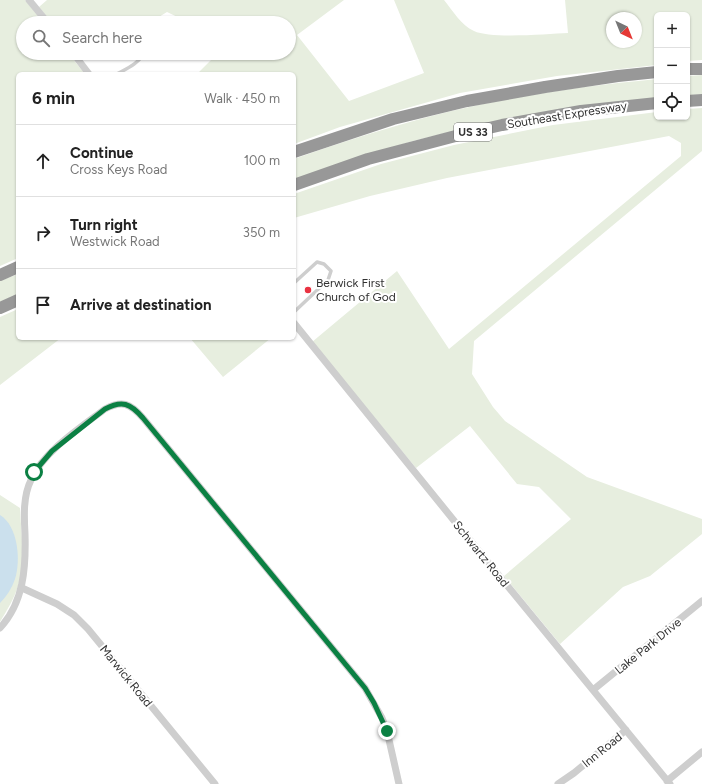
<!DOCTYPE html>
<html lang="en">
<head>
<meta charset="utf-8">
<style>
  :root { --surface:#fff; --page:#f2f2f2; --text:#222; --muted:#767676; --line:#e0e0e0 }
  body { margin:0; font-family:Figtree,sans-serif; background:var(--page); color:var(--text) }
  .controls { position:absolute; right:12px; top:12px; display:grid; overflow:hidden; border-radius:6px; box-shadow:0 1px 3px #0004 }
  .controls button { width:36px; height:36px; display:grid; place-items:center; padding:0; border:0; border-bottom:1px solid var(--line); background:var(--surface); color:var(--text); font:20px sans-serif }
  .compass { position:absolute; left:606px; top:12px; width:36px; height:36px; border-radius:50%; background:var(--surface); box-shadow:0 1px 3px #0004; rotate:137deg }
  .stop { position:absolute; width:12px; height:12px; margin:-9px; border:3px solid #0b8043; border-radius:50%; background:#fff }
  .stop.end { background:#0b8043; border-color:#fff; box-shadow:0 1px 4px #0008 }
  .list { margin:0; padding:0; list-style:none }
  h2 { display:flex; justify-content:space-between; align-items:center; height:52px; margin:0; padding:0 16px; font-size:17px }
  h2 small { font-size:13px; font-weight:400; color:var(--muted) }
  .list li { display:grid; grid-template-columns:26px 1fr auto; gap:12px; align-items:center; box-sizing:border-box; height:72px; padding:0 16px; border-top:1px solid var(--line) }
  .list b { display:block; font-size:15px; white-space:nowrap }
  .list p { margin:0; font-size:13px; white-space:nowrap; color:var(--muted) }
  .list em { font-size:13px; font-style:normal; color:var(--muted) }
  .icon { flex:none; width:22px; height:22px; fill:none; stroke:currentColor; stroke-width:2; stroke-linecap:round; stroke-linejoin:round }
  .map { position:relative; flex:none; width:702px; height:784px; overflow:hidden }
  .search { position:absolute; background:var(--surface); box-shadow:0 1px 3px #0004; left:16px; top:16px; width:280px; height:44px; display:flex; align-items:center; gap:10px; box-sizing:border-box; padding:0 14px; border-radius:22px; color:var(--muted); font-size:15px }
  .panel { position:absolute; background:var(--surface); box-shadow:0 1px 3px #0004; left:16px; top:72px; width:280px; height:268px; border-radius:6px }
  .map>svg:first-child { display:block }
  .green { fill:#e7eedf; fill-rule:evenodd }
  .water { fill:#cbe0ed }
  .lines { fill:none; stroke-linecap:round; stroke-linejoin:round }
  .service { stroke:#cecece; stroke-width:3.5 }
  .minor { stroke:#cecece; stroke-width:7 }
  .motorway { stroke:#989898; stroke-width:12 }
  .route { stroke:#0b8043; stroke-width:5 }
  .poi-dot { fill:#e93241; stroke:#fff; stroke-width:1.5 }
  .labels { text-anchor:middle; dominant-baseline:central; stroke-width:4; stroke-linejoin:round; paint-order:stroke }
  .shield { fill:#fff; stroke:#6f6f6f; stroke-width:1 }
  .shield-label { font-size:11px; font-weight:bold; fill:#313131 }
  .street-label { font-size:12px; fill:#313131; stroke:#fff }
  .poi-label { font-size:12px; fill:#313131; stroke:#fff; text-anchor:start }
</style>
</head>
<body>
<div class="map">
<svg width="702" height="784" viewBox="0 0 702 784">
  <rect width="100%" height="100%" fill="#fff"/>
  <path class="green" d="M 0,0 L 25,0 L 44,23 L 23,23 L 23,53 L 68,53 L 85,74 L 18,74 L 18,258 L 0,266 Z
    M 47,0 L 344,0 L 297,35 L 349,101 L 424,73 L 394,0 L 444,0 C 453,11 461,25 474,31 C 490,39 547,34 568,33 L 565,0 L 702,0 L 702,60 L 687,61 L 687,15 L 657,15 L 657,65 L 557,76 L 460,93 L 340,127 L 294,144 L 294,74 L 201,74 L 199,72 L 213,58 L 211,53 L 289,53 L 289,23 L 190,23 L 167,12 L 149,23 L 52,23 L 39,7 ZM 612,18 L 636,18 L 636,42 L 612,42 Z
    M 702,75 L 702,94 L 687,96 L 687,76 Z
    M 657,79 L 657,98 L 486,123 L 413,141 L 335,165 L 294,180 L 294,159 C 362,135 432,113 504,100 C 555,90 606,84 657,79 Z
    M 702,108 L 702,151 L 474,341 L 472,374 L 493,407 L 505,421 L 587,477 L 702,519 L 702,534 L 650,576 L 623,587 L 560,644 L 504,576 L 571,519 L 539,487 L 517,484 L 470,426 L 416,468 L 312,342 L 397,271 L 449,349 L 681,156 L 681,143 L 669,136 L 447,178 L 370,196 L 294,218 L 294,194 L 381,164 L 454,145 L 553,125 L 657,112 L 657,117 L 687,117 L 687,109 Z
    M 18,274 L 18,294 L 0,302 L 0,281 Z
    M 18,309 L 18,338 L 61,338 L 0,385 L 0,317 Z
    M 190,338 L 196,338 L 198,340 L 200,338 L 271,338 L 223,377 Z
    M 0,495 L 20,508 C 21,533 26,561 18,586 C 14,599 7,610 0,622 Z"/>
  <path class="water" d="M 0,515 C 18,526 21,560 15,579 C 12,588 7,596 0,603 Z"/>
  <g class="lines">
    <path class="service" d="M 79,53 L 85,55 L 96,53
      M 117,74 C 126,69 140,63 143,53
      M 294,283 L 317,262 L 324,264 L 331,271 L 328,280 L 294,312"/>
    <path class="minor" d="M 29,0 L 48,23
      M 73,53 L 89,74
      M 294,323 L 460,528 L 670,784
      M 22,588 L 57,604 L 74,615 L 88,629 L 215,784
      M 0,628 C 24,602 26,567 25,534 C 24,516 23,496 31,480 C 43,452 81,427 105,409 C 122,400 130,403 143,418 L 365,688 L 382,718 L 387,731 L 399,784
      M 593,690 L 702,601
      M 667,781 L 702,752
      M 558,784 L 574,773 L 626,730"/>
    <path class="motorway" d="M 687,69 L 702,69
      M 687,101 L 702,100
      M 294,152 L 393,119 L 467,101 L 545,87 L 618,76 L 657,72
      M 294,185 L 368,159 L 467,133 L 502,125 L 581,111 L 657,103
      M 0,275 L 18,267
      M 0,308 L 18,300"/>
  </g>
  <g class="lines">
    <path class="route" d="M 34,472 L 52,451 L 105,409 C 122,400 130,403 143,418 L 365,688 L 374,703 L 387,731"/>
  </g>
  <circle class="poi-dot" cx="308" cy="290" r="4"/>
  <g class="labels">
    <rect class="shield" x="454" y="123" width="38" height="18" rx="3"/>
    <g class="shield-label">
      <text x="473" y="132">US 33</text>
    </g>
    <g class="street-label">
      <text transform="translate(567 115) rotate(-9)">Southeast Expressway</text>
      <text transform="translate(481 554) rotate(51)">Schwartz Road</text>
      <text transform="translate(648 646) rotate(-39)">Lake Park Drive</text>
      <text transform="translate(126 676) rotate(51)">Marwick Road</text>
      <text transform="translate(602 750) rotate(-39)">Inn Road</text>
    </g>
    <g class="poi-label">
      <text x="316" y="283">Berwick First<tspan x="316" dy="14">Church of God</tspan></text>
    </g>
  </g>
</svg>
<div class="controls">
<button>+</button>
<button>−</button>
<button><svg class="icon" aria-label="locate" viewBox="0 0 24 24"><circle cx="12" cy="12" r="6"/><path d="M12 2v4M12 18v4M2 12h4M18 12h4"/></svg></button>
</div>
<svg class="compass" viewBox="-18 -18 36 36"><path d="M0-13l5 13h-10z" fill="#e53935"/><path d="M0 13l5-13h-10z" fill="#767676"/></svg>
<div class="stop" style="left:34px;top:472px"></div>
<div class="stop end" style="left:387px;top:731px"></div>
<div class="search"><svg class="icon" aria-label="search" viewBox="0 0 24 24"><circle cx="10" cy="10" r="6"/><path d="M15 15l6 6"/></svg>Search here</div>
<section class="panel">
<h2>6 min<small>Walk · 450 m</small></h2>
<ul class="list">
<li><svg class="icon" aria-label="ahead" viewBox="0 0 24 24"><path d="M12 20V5M6 11l6-6 6 6"/></svg><div><b>Continue</b><p>Cross Keys Road</p></div><em>100 m</em></li>
<li><svg class="icon" aria-label="right" viewBox="0 0 24 24"><path d="M7 20v-9h11M14 6l5 5-5 5"/></svg><div><b>Turn right</b><p>Westwick Road</p></div><em>350 m</em></li>
<li><svg class="icon" aria-label="arrive" viewBox="0 0 24 24"><path d="M6 21V4h12l-3 4 3 4H6"/></svg><div><b>Arrive at destination</b></div></li>
</ul>
</section>
</div>
</body>
</html>
